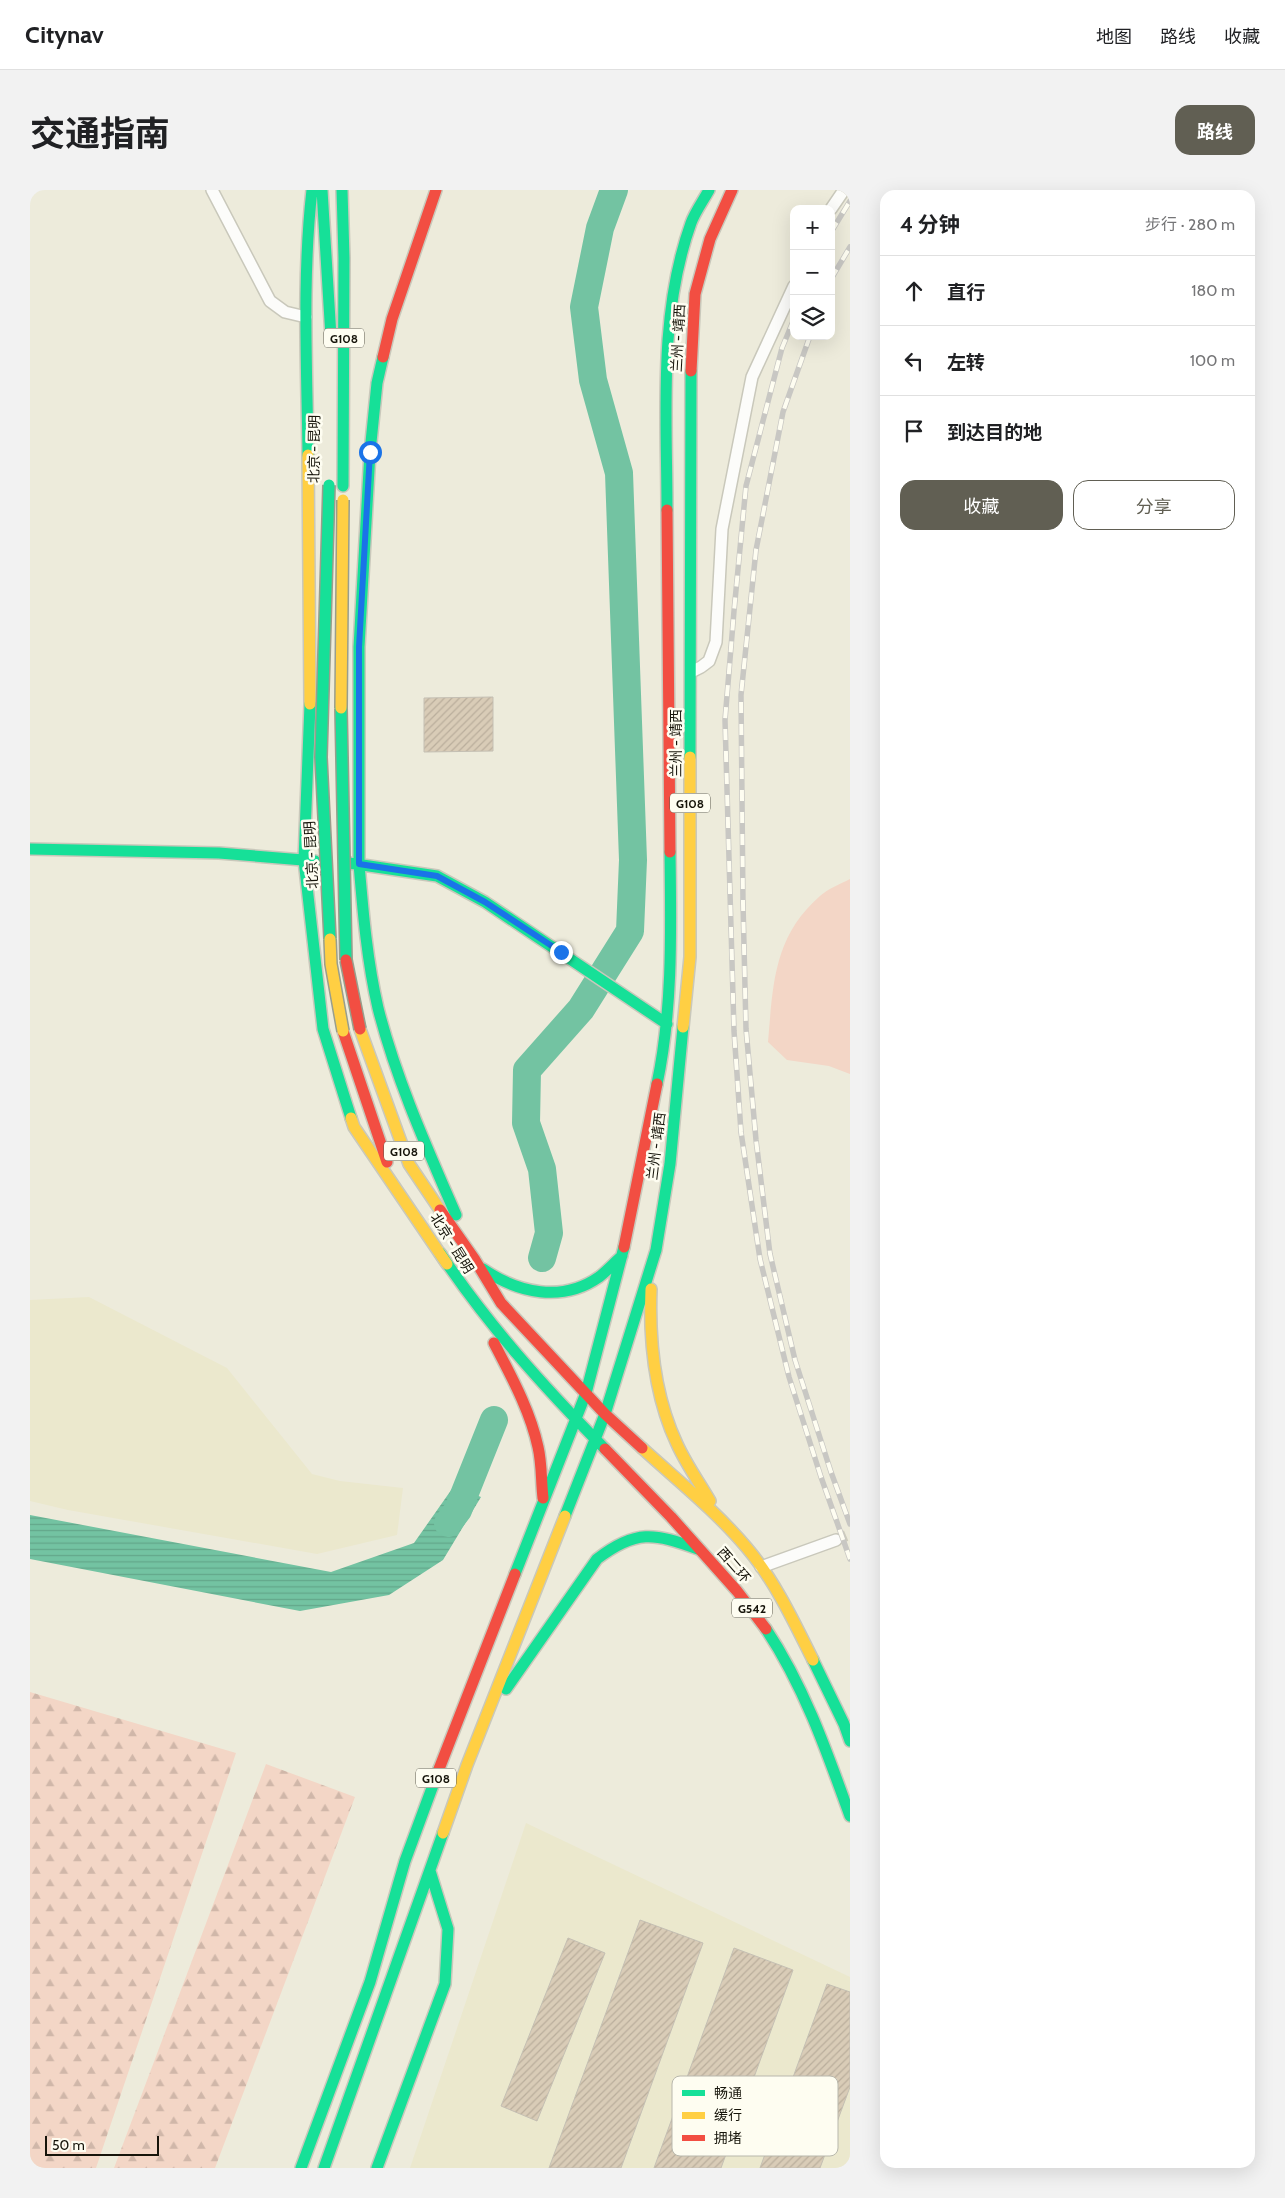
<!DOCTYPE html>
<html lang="zh">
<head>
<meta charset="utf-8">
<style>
  :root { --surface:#fff; --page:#f2f2f2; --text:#202124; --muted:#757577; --line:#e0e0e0; --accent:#615f53 }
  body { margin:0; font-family:Cabin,"Noto Sans SC",sans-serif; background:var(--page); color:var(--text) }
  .controls { position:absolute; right:15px; top:15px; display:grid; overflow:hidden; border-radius:10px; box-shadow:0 5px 20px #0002 }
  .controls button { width:45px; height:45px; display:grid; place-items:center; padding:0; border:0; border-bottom:1px solid var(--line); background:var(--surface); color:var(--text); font:25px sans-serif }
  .scale { position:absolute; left:15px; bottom:12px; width:114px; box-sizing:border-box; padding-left:5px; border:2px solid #16140a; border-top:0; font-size:14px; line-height:18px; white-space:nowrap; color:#16140a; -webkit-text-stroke:4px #fefdf1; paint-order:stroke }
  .stop { position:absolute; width:15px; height:15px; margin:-11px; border:4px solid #1a73e8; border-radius:50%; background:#fff }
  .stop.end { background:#1a73e8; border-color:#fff; box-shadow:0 1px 5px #0008 }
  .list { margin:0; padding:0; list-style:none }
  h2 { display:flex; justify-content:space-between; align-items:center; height:65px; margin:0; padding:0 20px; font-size:21px }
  h2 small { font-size:16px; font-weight:400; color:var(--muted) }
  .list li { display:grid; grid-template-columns:32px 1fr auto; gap:15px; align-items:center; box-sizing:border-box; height:70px; padding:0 20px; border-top:1px solid var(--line) }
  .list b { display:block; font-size:19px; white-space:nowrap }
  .list em { font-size:16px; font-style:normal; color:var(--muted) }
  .actions { display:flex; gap:10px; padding:15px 20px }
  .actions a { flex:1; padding:11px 0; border:1px solid var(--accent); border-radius:15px; text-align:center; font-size:18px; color:var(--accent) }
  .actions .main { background:var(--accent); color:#fff }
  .icon { flex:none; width:28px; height:28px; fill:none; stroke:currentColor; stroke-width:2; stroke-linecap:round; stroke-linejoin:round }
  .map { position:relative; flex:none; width:820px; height:1978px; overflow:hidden; border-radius:15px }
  header { display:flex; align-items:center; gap:30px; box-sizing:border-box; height:70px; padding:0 25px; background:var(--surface); border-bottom:1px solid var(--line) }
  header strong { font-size:24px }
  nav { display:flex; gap:28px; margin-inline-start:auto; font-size:18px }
  .intro { display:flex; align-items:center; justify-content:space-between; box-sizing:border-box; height:120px; padding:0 30px }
  h1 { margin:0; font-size:35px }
  .button { padding:12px 22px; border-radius:15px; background:var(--accent); color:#fff; font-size:18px; font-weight:700 }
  main { display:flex; gap:30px; padding:0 30px }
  aside { flex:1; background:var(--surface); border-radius:15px; box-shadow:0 5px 20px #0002 }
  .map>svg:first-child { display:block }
  .built { fill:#ebe8cd }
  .forest { fill:url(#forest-firs) }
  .park { fill:#f3d6c6 }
  .water { fill:url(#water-rules) }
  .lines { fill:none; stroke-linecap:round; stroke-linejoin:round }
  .river { stroke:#73c3a2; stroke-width:28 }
  .building { fill:url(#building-hatch); stroke:#c4bfb3 }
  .street-tunnel { stroke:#cdcbbc; stroke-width:11; stroke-dasharray:11 5.5; stroke-linecap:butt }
  .street-casing { stroke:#c9c8bb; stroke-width:14 }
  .fast-casing { stroke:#c9c8bb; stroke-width:14 }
  .slow-casing { stroke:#c9c8bb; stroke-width:14 }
  .jam-casing { stroke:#c9c8bb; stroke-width:14 }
  .street { stroke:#fcfcfa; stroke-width:11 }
  .fast { stroke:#16e098; stroke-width:11 }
  .slow { stroke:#ffcf43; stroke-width:11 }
  .jam { stroke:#f24e42; stroke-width:11 }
  .rail-casing { stroke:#c8c7c3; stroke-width:5.5 }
  .rail { stroke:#fefdf1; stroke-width:4; stroke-dasharray:11; stroke-linecap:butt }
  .fast-bridge-casing { stroke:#999e8c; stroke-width:14; stroke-linecap:butt }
  .slow-bridge-casing { stroke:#999e8c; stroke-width:14; stroke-linecap:butt }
  .jam-bridge-casing { stroke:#999e8c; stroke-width:14; stroke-linecap:butt }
  .fast-bridge { stroke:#16e098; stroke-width:11 }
  .slow-bridge { stroke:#ffcf43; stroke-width:11 }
  .jam-bridge { stroke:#f24e42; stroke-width:11 }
  .route { stroke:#1a73e8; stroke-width:6 }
  .labels { text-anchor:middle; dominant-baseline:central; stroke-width:5; stroke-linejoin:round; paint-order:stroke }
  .shield { fill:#fefdf1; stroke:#5c5a4f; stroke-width:1 }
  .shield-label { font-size:12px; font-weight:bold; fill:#16140a }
  .street-label { font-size:14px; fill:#16140a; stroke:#fefdf1 }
  .key { fill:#fefdf1; stroke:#b8b7ac; stroke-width:1 }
  .key-label { font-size:14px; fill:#16140a }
</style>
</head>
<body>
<header>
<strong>Citynav</strong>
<nav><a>地图</a><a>路线</a><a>收藏</a></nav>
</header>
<div class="intro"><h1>交通指南</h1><a class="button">路线</a></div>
<main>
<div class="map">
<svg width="820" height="1978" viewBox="0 0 820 1978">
  <defs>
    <pattern id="forest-firs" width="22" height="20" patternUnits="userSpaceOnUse" patternTransform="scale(1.25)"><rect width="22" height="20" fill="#f3d6c6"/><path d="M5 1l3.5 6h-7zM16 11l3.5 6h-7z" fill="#d0b7a9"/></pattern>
    <pattern id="water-rules" width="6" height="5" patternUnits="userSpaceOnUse" patternTransform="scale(1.25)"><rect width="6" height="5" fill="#73c3a2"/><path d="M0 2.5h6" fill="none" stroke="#63a78a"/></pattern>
    <pattern id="building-hatch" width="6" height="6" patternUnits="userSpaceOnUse" patternTransform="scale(1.25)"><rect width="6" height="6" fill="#d9ccb7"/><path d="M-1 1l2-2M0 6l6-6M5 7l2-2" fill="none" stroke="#baae9c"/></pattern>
  </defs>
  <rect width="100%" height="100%" fill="#edebdb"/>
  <path class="built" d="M 59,1107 L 197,1178 L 282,1284 L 310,1291 L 373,1298 L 367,1345 L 287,1364 L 38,1320 L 0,1311 L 0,1110 Z
    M 496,1633 L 820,1787 L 820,1978 L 380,1978 Z"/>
  <path class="forest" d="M 0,1502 L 206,1563 L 66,1978 L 0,1978 Z
    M 236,1574 L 325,1607 L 185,1978 L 84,1978 Z"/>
  <path class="park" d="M 820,689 L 820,884 L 799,876 L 757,870 L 738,852 C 743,796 743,747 790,706 C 798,699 810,694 820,689 Z"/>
  <path class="water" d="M 424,1296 L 451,1307 L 413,1370 L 359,1405 L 270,1421 L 0,1369 L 0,1325 L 301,1382 L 384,1353 Z"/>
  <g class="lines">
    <path class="river" d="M 512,1068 L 519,1043 L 512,979 L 496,933 L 497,880 L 551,819 L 600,741 L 603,670 L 589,283 L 563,190 L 554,117 L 570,38 L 584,0
      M 418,1333 L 428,1320 L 464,1230"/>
  </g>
  <path class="building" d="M 463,507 L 463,561 L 394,562 L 394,508 Z
    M 610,1730 L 673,1753 L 591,1978 L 519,1978 Z
    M 538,1748 L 575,1763 L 507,1931 L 471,1916 Z
    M 704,1758 L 763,1780 L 691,1978 L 624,1978 Z
    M 797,1794 L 820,1802 L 820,1897 L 790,1978 L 730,1978 Z"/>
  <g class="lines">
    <path class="street-tunnel" d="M 806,1350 L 820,1344"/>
    <g class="street-casing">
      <path id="street" d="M 182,0 L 240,111 L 255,122 L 276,127
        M 801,19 L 814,0
        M 661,482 L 671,477 L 679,471 L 686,452 L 692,339 L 722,187 L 764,96
        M 731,1377 L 806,1350"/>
    </g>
    <g class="fast-casing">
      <path id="fast" d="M 292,0 L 301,147
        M 312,0 L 314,68 L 313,296
        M 278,265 C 277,177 272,88 282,0
        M 637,320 C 637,224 628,125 661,33 C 665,22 673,11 679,0
        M 280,514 L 274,670 L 293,839 L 321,928
        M 660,567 L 661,181
        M 0,659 L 189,663 L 285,671
        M 319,673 L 407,686 L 455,712 L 637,834
        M 329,674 L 329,457 L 340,262 L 347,193 L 353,167
        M 329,674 C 333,722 337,771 348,818 C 366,889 397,958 426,1025
        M 627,894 C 643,818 641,740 640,662
        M 410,1063 C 458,1135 514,1197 575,1259
        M 453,1079 C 488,1103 532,1113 569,1087 C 577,1081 584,1073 592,1066
        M 535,1326 L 575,1224 L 626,1060 L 640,974 L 653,837
        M 485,1384 L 556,1203 L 594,1057
        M 736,1439 C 774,1496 797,1562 820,1626
        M 783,1470 L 814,1534 L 820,1551
        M 476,1499 L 567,1369 C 606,1339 624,1343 668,1359
        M 271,1978 L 340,1792 L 375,1671 L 409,1579
        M 294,1978 L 413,1643
        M 347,1978 L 415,1794 L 418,1739 L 400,1681"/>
    </g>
    <g class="slow-casing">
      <path id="slow" d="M 278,265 L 280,514
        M 653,837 L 660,767 L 660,567
        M 330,839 L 379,974 L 410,1020
        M 321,928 L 324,937 L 417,1074
        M 621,1099 C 619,1152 624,1205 647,1254 C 656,1274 669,1292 680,1311
        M 612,1258 C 647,1290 686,1321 717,1358 C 745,1391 764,1432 783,1470
        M 413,1643 L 437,1575 L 535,1326"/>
    </g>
    <g class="jam-casing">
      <path id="jam" d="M 353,167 L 362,129 L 406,0
        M 661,181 L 665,104 L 680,49 L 702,0
        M 637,320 L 640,662
        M 313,841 L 357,972
        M 410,1020 L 445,1070 L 471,1113 L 575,1224 L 612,1258
        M 594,1057 L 627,894
        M 464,1153 C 481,1186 500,1220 508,1257 C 512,1274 511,1291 513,1308
        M 575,1259 L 641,1327 L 707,1401 L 736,1439
        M 409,1579 L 485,1384"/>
    </g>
    <use href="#street" class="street"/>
    <use href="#fast" class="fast"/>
    <use href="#slow" class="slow"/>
    <use href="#jam" class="jam"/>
    <g class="rail-casing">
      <path id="rail" d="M 801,42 L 820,11
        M 801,89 L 820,57
        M 764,129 L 752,158 L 716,296 L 704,421 L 695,530 L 704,841 L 711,942 L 730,1069 L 759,1187 L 791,1287 L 820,1369
        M 780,146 L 753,222 L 726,360 L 711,505 L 713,713 L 716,839 L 726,950 L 740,1064 L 765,1170 L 801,1282 L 820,1334"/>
    </g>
    <use href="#rail" class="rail"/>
    <g class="fast-bridge-casing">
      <path id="fast-bridge" d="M 299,295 L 291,567 L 300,749
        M 311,518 L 316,770"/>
    </g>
    <g class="slow-bridge-casing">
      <path id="slow-bridge" d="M 311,518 L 313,310
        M 300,749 L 301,774 L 313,841"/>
    </g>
    <g class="jam-bridge-casing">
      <path id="jam-bridge" d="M 316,770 L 330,839"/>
    </g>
    <use href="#fast-bridge" class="fast-bridge"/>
    <use href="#slow-bridge" class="slow-bridge"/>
    <use href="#jam-bridge" class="jam-bridge"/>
  </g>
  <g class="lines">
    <path class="route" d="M 340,262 L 329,457 L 329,674 L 407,686 L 455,712 L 531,762"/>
  </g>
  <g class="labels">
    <g class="shield">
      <rect x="294" y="138.5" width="40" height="19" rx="4"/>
      <rect x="640" y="603.5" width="40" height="19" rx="4"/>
      <rect x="354" y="951.5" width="40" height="19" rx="4"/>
      <rect x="702" y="1408.5" width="40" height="19" rx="4"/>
      <rect x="386" y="1578.5" width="40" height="19" rx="4"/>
    </g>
    <g class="shield-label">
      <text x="314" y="148">G108</text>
      <text x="660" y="613">G108</text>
      <text x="374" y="961">G108</text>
      <text x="722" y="1418">G542</text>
      <text x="406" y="1588">G108</text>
    </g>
    <g class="street-label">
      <text transform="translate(648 148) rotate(-87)">兰州 - 靖西</text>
      <text transform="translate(284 259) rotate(-89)">北京 - 昆明</text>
      <text transform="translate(646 553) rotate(-90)">兰州 - 靖西</text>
      <text transform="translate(281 665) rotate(-93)">北京 - 昆明</text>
      <text transform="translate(626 956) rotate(-83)">兰州 - 靖西</text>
      <text transform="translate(422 1053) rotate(58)">北京 - 昆明</text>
      <text transform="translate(704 1375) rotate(49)">西二环</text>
    </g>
  </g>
  <rect x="642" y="1886" width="166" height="80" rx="8" class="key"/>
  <rect x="652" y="1900" width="23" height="6" fill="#16e098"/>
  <rect x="652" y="1922" width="23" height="7" fill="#ffcf43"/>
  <rect x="652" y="1945" width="23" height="6" fill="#f24e42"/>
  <g class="key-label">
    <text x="684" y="1908">畅通</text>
    <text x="684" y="1930">缓行</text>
    <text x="684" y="1953">拥堵</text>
  </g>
</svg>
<div class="controls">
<button>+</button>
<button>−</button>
<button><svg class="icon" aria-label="layers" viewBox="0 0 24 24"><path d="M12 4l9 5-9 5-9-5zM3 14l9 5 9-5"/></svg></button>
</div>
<div class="scale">50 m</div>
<div class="stop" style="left:340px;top:262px"></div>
<div class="stop end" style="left:531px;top:762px"></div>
</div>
<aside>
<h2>4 分钟<small>步行 · 280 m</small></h2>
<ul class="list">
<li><svg class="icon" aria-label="ahead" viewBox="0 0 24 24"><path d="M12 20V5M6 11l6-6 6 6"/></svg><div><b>直行</b></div><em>180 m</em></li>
<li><svg class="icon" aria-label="left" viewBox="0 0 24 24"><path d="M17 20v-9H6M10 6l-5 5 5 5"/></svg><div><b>左转</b></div><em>100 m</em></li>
<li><svg class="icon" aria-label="arrive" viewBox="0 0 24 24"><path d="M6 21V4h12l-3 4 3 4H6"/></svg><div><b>到达目的地</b></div></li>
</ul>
<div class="actions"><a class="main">收藏</a><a>分享</a></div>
</aside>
</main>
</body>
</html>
